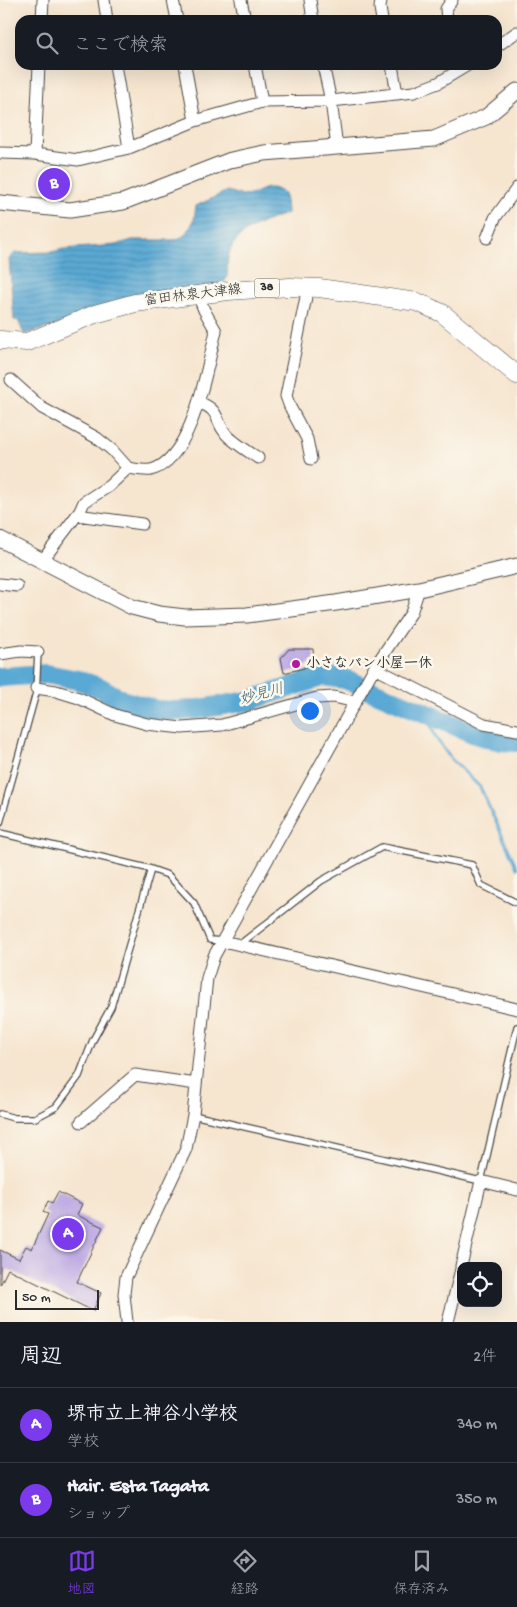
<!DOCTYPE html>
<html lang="ja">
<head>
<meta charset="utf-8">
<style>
  :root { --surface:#171b24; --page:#242831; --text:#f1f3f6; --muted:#9ea1a6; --line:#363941; --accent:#7c3aed }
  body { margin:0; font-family:"Gochi Hand","Klee One",sans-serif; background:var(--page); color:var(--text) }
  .controls { position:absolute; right:15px; bottom:15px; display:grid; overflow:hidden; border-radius:10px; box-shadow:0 5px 20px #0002 }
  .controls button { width:45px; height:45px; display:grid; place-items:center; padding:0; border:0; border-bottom:1px solid var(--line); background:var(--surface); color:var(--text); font:25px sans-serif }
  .scale { position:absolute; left:15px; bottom:12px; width:84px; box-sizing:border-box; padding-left:5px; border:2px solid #2b2b2b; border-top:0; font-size:14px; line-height:18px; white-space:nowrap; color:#2b2b2b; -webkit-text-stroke:4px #fbf7ec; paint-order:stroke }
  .you { position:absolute; left:309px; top:710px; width:18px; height:18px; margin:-12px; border:4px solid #fff; border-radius:50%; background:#1a73e8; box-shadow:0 0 0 8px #1a73e833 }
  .badge { display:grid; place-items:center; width:32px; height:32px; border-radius:50%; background:var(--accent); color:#fff; font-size:16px; font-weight:700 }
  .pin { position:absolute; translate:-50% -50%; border:2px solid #fff; box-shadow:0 1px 5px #0006 }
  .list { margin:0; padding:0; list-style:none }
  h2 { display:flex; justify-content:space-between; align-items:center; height:65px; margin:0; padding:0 20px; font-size:21px }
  h2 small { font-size:16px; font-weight:400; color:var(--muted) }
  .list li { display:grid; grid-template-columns:32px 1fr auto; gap:15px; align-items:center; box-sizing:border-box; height:75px; padding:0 20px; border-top:1px solid var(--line) }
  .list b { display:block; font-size:19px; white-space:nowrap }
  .list p { margin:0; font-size:16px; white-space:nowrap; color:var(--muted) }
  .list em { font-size:16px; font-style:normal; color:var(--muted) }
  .icon { flex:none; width:28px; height:28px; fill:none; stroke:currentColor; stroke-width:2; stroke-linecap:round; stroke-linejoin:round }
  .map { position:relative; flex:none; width:517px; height:1322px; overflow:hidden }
  .search { position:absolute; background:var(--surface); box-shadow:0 5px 20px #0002; left:15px; right:15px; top:15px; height:55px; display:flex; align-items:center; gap:12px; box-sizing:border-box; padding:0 18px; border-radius:15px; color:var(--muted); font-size:19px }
  .sheet { height:215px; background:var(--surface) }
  nav { display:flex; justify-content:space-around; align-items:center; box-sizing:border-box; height:70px; border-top:1px solid var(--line); background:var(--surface); font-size:14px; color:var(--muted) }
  nav a { display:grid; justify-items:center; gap:2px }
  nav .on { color:var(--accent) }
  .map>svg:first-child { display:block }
  .water { fill:url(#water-rules); stroke:#426a80 }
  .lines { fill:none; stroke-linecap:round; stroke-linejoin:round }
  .stream { stroke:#5aa9d4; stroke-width:3 }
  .river { stroke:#5aa9d4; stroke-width:20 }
  .building { fill:#b6a2e2 }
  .lane-casing { stroke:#494744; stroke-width:8 }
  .street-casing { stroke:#494744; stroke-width:13 }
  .secondary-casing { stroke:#494744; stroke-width:17 }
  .primary-casing { stroke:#494744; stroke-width:19 }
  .lane { stroke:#fff; stroke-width:5.5 }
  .street { stroke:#fff; stroke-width:11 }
  .secondary { stroke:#fff; stroke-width:15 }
  .primary { stroke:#fff; stroke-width:18 }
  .poi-dot { fill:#b5179e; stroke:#fbf7ec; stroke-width:2 }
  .labels { text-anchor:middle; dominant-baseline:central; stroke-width:5; stroke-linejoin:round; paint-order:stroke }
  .shield { fill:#fbf7ec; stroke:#696865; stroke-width:1 }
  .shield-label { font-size:12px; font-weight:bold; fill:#2b2b2b }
  .street-label { font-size:14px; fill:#2b2b2b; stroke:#fbf7ec }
  .poi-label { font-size:14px; font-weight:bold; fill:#2b2b2b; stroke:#fbf7ec; text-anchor:start }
  .water-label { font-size:15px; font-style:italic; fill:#3e5d6f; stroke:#fbf7ec }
</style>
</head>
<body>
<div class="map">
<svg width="517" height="1322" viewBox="0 0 517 1322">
  <defs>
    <pattern id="water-rules" width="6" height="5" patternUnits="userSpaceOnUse" patternTransform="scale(1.25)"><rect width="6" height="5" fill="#5aa9d4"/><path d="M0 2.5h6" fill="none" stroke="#4b8aac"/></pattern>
  </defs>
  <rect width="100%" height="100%" fill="#fbf7ec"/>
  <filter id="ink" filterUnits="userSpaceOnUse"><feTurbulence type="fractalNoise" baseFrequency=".02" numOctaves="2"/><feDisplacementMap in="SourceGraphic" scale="10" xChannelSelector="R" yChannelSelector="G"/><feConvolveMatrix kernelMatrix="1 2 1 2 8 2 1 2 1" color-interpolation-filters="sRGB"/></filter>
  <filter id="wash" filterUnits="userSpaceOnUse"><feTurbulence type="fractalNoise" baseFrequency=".0096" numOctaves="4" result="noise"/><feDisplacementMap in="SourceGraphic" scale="20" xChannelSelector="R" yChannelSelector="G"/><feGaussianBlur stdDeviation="1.12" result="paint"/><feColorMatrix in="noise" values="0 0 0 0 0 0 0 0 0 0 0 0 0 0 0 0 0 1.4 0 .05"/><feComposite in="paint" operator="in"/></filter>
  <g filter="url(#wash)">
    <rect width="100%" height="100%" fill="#f6e5cf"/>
    <path class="water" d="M 266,188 C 286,187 286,197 287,213 C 268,221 238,229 230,251 C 226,260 228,269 227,278 L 224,282 L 24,334 L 18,320 L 14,320 L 9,259 L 15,253 L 51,252 L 64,249 L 116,245 L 132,240 L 174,240 L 182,237 L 189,230 L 194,220 L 196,206 L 227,191 L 240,195 L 252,194 Z"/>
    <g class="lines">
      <path class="stream" d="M 425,712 L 436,738 L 451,759 L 480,787 L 517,868"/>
      <path class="river" d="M 0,677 L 46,674 L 78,680 L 101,688 L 124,701 L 156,710 L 179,711 L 199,709 L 248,701 L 324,676 L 345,679 L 475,734 L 501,741 L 517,742"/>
    </g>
    <g id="blocks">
      <path class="building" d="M 289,649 L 313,649 L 314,660 L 304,668 L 284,673 L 281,658 Z
        M 58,1192 L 82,1204 L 77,1215 L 103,1227 L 77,1282 L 101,1293 L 93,1311 L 8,1269 L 0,1285 L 0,1250 L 19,1259 L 26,1246 L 32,1249 L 48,1214 L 43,1212 L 48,1201 L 52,1203 Z"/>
    </g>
  </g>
  <g filter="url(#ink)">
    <use href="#blocks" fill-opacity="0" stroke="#494744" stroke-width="1"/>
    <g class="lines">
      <g class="lane-casing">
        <path id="lane" d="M 0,823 L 36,693 L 38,652
          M 0,833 L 151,869 L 168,875 L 194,903 L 210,940 L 223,941
          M 239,945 L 321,881 L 382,847 L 472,865 L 481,885 L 517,903
          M 0,1114 L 14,1118 L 35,1118 L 56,1107 L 79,1076 L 93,1040 L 111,1007 L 151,869
          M 193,1115 L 481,1181 L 517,1027"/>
      </g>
      <g class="street-casing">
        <path id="street" d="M 104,0 L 107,20
          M 173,0 L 177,20
          M 241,0 L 245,20
          M 310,0 L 313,20
          M 381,0 L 380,8 L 382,20
          M 42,20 L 43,0
          M 447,20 L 446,9 L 452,0
          M 497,46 L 517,32
          M 115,65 L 129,148
          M 255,65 L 262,102
          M 392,65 L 397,94
          M 195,121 L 262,102 L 331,101 L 323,65
          M 337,147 L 331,101 L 414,92 L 438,83 L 468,65
          M 0,153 L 35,154 L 78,160 L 129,148 L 195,121 L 185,65
          M 35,154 L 39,65
          M 487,238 L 495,218 L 517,188
          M 308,287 L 286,396 L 290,407 L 307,439 L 311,459
          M 11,380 L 42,408 L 97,438 L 112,450 L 128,468
          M 199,402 C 222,412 213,418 226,434 C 233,442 249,452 258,458
          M 77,515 L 142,524
          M 42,561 L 80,511 L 84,502 L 109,486 L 128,468 C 135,469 145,471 151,470 C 193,459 207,367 216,331 L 204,310 L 198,295
          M 0,584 L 17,586
          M 0,654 L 21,651 L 38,652
          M 375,668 L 484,724 L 517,730
          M 36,688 L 56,691 L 79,698 L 115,715 L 147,724 L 182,728 L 222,725 L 317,698 L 334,697 L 355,702
          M 223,941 L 517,1009
          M 81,1122 L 135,1075 L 196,1084
          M 461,1266 L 481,1181 L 517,1190
          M 127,1322 L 124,1294 L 126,1277 L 186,1149 L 193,1115 L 207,978 L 214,956 L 374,668 L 411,613 L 419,589
          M 448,1322 L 461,1269"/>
      </g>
      <g class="secondary-casing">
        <path id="secondary" d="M 0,203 L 70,210 L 123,202 L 231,160 L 264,153 L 434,139 L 486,117 L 517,91
          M 0,539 L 132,607 L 159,614 L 185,617 L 247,615 L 336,603 L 419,589 L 517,566"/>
      </g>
      <g class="primary-casing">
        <path id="primary" d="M 0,340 L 27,342 L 95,314 L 135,303 L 228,291 L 290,287 L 319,288 L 417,302 L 442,313 L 517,375"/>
      </g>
      <use href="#lane" class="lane"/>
      <use href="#street" class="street"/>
      <use href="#secondary" class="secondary"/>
      <use href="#primary" class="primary"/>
    </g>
  </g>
  <circle class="poi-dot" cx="296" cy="664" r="5"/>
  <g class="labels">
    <rect class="shield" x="254.5" y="278.5" width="25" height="19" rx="4"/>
    <g class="shield-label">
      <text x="267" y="288">38</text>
    </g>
    <g class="street-label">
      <text transform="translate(193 296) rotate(-7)">富田林泉大津線</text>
    </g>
    <g class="poi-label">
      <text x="306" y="664">小さなパン小屋一休</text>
    </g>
    <g class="water-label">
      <text transform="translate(262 695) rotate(-15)">妙見川</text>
    </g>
  </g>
</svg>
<div class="controls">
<button><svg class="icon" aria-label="locate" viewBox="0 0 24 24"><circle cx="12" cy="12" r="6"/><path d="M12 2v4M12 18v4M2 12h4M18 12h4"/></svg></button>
</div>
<div class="scale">50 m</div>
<div class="you"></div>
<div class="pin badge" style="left:68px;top:1234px">A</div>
<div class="pin badge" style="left:54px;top:184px">B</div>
<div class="search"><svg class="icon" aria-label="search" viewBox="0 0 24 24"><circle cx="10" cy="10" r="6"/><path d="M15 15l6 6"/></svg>ここで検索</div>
</div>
<section class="sheet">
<h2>周辺<small>2件</small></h2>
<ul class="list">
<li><span class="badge">A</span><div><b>堺市立上神谷小学校</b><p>学校</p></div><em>340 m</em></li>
<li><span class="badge">B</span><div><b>Hair. Esta Tagata</b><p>ショップ</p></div><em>350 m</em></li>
</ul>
</section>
<nav>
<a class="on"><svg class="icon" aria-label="map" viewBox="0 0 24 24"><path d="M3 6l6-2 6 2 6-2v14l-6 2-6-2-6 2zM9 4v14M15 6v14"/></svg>地図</a>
<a><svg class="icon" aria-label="directions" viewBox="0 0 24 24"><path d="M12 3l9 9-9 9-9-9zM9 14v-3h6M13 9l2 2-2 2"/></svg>経路</a>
<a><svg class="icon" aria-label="saved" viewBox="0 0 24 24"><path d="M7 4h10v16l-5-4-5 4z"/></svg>保存済み</a>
</nav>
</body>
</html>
